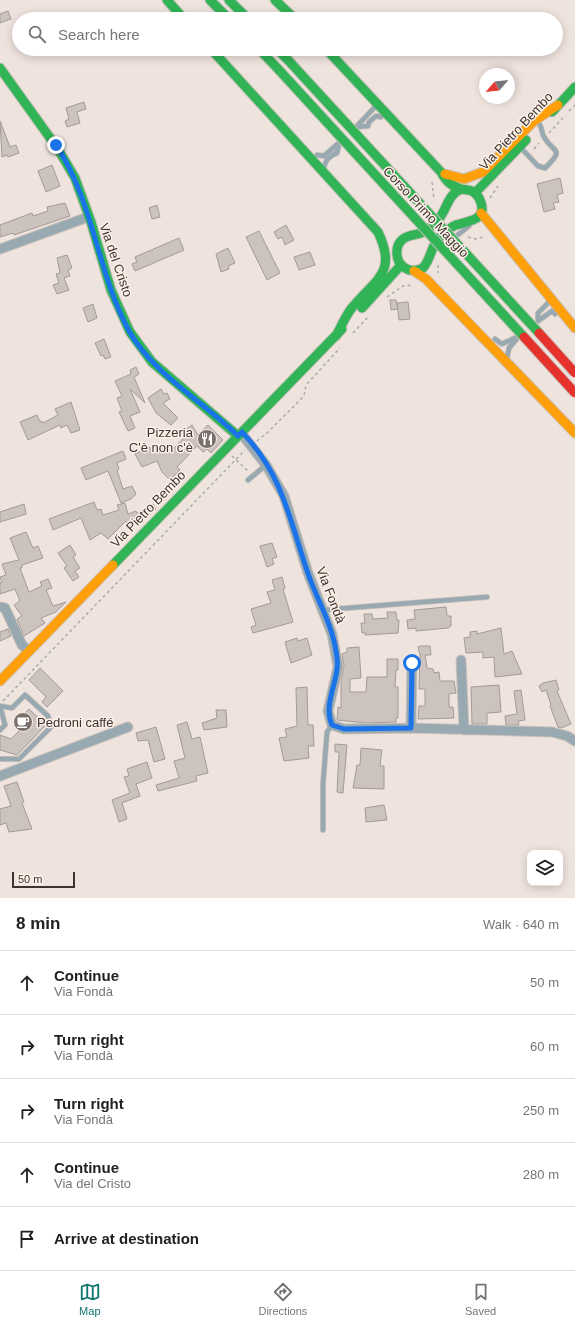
<!DOCTYPE html>
<html lang="en">
<head>
<meta charset="utf-8">
<style>
  :root { --surface:#fff; --page:#f2f2f2; --text:#202124; --muted:#757577; --line:#e0e0e0; --accent:#0f766e }
  body { margin:0; font-family:Arial,sans-serif; background:var(--page); color:var(--text) }
  .controls { position:absolute; right:12px; bottom:12px; display:grid; overflow:hidden; border-radius:8px; box-shadow:0 2px 10px #0003 }
  .controls button { width:36px; height:36px; display:grid; place-items:center; padding:0; border:0; border-bottom:1px solid var(--line); background:var(--surface); color:var(--text); font:20px sans-serif }
  .compass { position:absolute; left:479px; top:68px; width:36px; height:36px; border-radius:50%; background:var(--surface); box-shadow:0 2px 10px #0003; rotate:242deg }
  .scale { position:absolute; left:12px; bottom:10px; width:63px; box-sizing:border-box; padding-left:4px; border:2px solid #3c342f; border-top:0; font-size:11px; line-height:14px; white-space:nowrap; color:#3c342f; -webkit-text-stroke:3px #fdf0e9; paint-order:stroke }
  .stop { position:absolute; width:12px; height:12px; margin:-9px; border:3px solid #1a73e8; border-radius:50%; background:#fff }
  .stop.end { background:#1a73e8; border-color:#fff; box-shadow:0 1px 4px #0008 }
  .list { margin:0; padding:0; list-style:none }
  h2 { display:flex; justify-content:space-between; align-items:center; height:52px; margin:0; padding:0 16px; font-size:17px }
  h2 small { font-size:13px; font-weight:400; color:var(--muted) }
  .list li { display:grid; grid-template-columns:26px 1fr auto; gap:12px; align-items:center; box-sizing:border-box; height:64px; padding:0 16px; border-top:1px solid var(--line) }
  .list b { display:block; font-size:15px; white-space:nowrap }
  .list p { margin:0; font-size:13px; white-space:nowrap; color:var(--muted) }
  .list em { font-size:13px; font-style:normal; color:var(--muted) }
  .icon { flex:none; width:22px; height:22px; fill:none; stroke:currentColor; stroke-width:2; stroke-linecap:round; stroke-linejoin:round }
  .map { position:relative; flex:none; width:575px; height:898px; overflow:hidden }
  .search { position:absolute; background:var(--surface); box-shadow:0 2px 10px #0003; left:12px; right:12px; top:12px; height:44px; display:flex; align-items:center; gap:10px; box-sizing:border-box; padding:0 14px; border-radius:22px; color:var(--muted); font-size:15px }
  .sheet { height:372px; background:var(--surface) }
  nav { display:flex; justify-content:space-around; align-items:center; box-sizing:border-box; height:56px; border-top:1px solid var(--line); background:var(--surface); font-size:11px; color:var(--muted) }
  nav a { display:grid; justify-items:center; gap:2px }
  nav .on { color:var(--accent) }
  .map>svg:first-child { display:block }
  .building { fill:#ccc3be; stroke:#a49a96 }
  .lines { fill:none; stroke-linecap:round; stroke-linejoin:round }
  .lane-casing { stroke:#cac1bc; stroke-width:6 }
  .street-casing { stroke:#cac1bc; stroke-width:11 }
  .fast-casing { stroke:#cac1bc; stroke-width:11 }
  .slow-casing { stroke:#cac1bc; stroke-width:11 }
  .path { stroke:#a8acae; stroke-width:1.5; stroke-dasharray:3 3; stroke-linecap:butt }
  .lane { stroke:#99a9b1; stroke-width:4.5 }
  .street { stroke:#99a9b1; stroke-width:9 }
  .fast { stroke:#30b455; stroke-width:9 }
  .slow { stroke:#ff9f0a; stroke-width:9 }
  .fast-bridge-casing { stroke:#cac1bc; stroke-width:11; stroke-linecap:butt }
  .jam-bridge-casing { stroke:#cac1bc; stroke-width:11; stroke-linecap:butt }
  .fast-bridge { stroke:#30b455; stroke-width:9 }
  .jam-bridge { stroke:#e5322d; stroke-width:9 }
  .route { stroke:#1a73e8; stroke-width:5 }
  .labels { text-anchor:middle; dominant-baseline:central; stroke-width:3; stroke-linejoin:round; paint-order:stroke }
  .street-label { font-size:13px; fill:#3c342f; stroke:#fdf0e9 }
  .poi-label { font-size:13px; fill:#3c342f; stroke:#fdf0e9; text-anchor:end }
</style>
</head>
<body>
<div class="map">
<svg width="575" height="898" viewBox="0 0 575 898">
  <rect width="100%" height="100%" fill="#efe3dd"/>
  <path class="building" d="M 8,11 L 11,19 L 0,23 L 0,14 Z
    M 84,102 L 86,109 L 77,112 L 80,123 L 67,127 L 65,121 L 69,119 L 66,108 Z
    M 0,121 L 10,147 L 16,145 L 19,153 L 8,157 L 7,155 L 2,157 Z
    M 52,165 L 60,186 L 46,192 L 38,171 Z
    M 560,178 L 563,193 L 557,195 L 559,202 L 553,203 L 555,209 L 544,212 L 537,184 Z
    M 65,203 L 70,216 L 14,235 L 13,233 L 0,237 L 0,225 L 32,213 L 33,216 L 48,211 L 47,207 Z
    M 157,205 L 160,217 L 152,219 L 149,208 Z
    M 286,225 L 294,240 L 285,245 L 282,237 L 278,239 L 274,232 Z
    M 259,231 L 280,273 L 267,280 L 246,237 Z
    M 179,238 L 184,250 L 135,271 L 132,264 L 137,262 L 135,257 Z
    M 228,248 L 235,263 L 228,266 L 229,269 L 221,272 L 216,254 Z
    M 310,252 L 315,265 L 299,270 L 294,257 Z
    M 67,255 L 72,268 L 68,270 L 70,276 L 64,278 L 69,290 L 57,294 L 53,285 L 59,283 L 56,274 L 60,273 L 57,258 Z
    M 390,300 L 396,300 L 398,309 L 391,310 Z
    M 408,302 L 410,319 L 399,320 L 397,303 Z
    M 93,304 L 97,318 L 88,322 L 83,308 Z
    M 104,339 L 111,357 L 105,359 L 103,355 L 101,356 L 95,343 Z
    M 136,367 L 139,374 L 134,377 L 145,403 L 130,389 L 140,412 L 130,416 L 135,428 L 128,431 L 119,412 L 122,411 L 117,398 L 122,396 L 115,381 L 131,374 L 130,370 Z
    M 161,389 L 164,394 L 167,393 L 170,399 L 163,403 L 178,418 L 171,425 L 156,413 L 148,398 Z
    M 71,402 L 80,430 L 71,433 L 67,425 L 61,428 L 60,425 L 28,440 L 20,422 L 37,415 L 40,422 L 42,421 L 43,423 L 58,415 L 55,409 Z
    M 192,425 L 198,435 L 208,425 L 223,440 L 211,453 L 207,449 L 203,452 L 197,446 L 177,467 L 180,470 L 170,480 L 162,472 L 157,461 L 142,467 L 135,454 L 150,447 L 151,450 L 164,444 L 169,454 L 187,434 L 185,430 Z
    M 123,451 L 126,459 L 117,463 L 119,469 L 117,470 L 123,489 L 132,486 L 136,494 L 131,499 L 121,503 L 108,471 L 86,480 L 81,468 Z
    M 94,502 L 97,510 L 101,509 L 103,515 L 119,510 L 117,505 L 125,503 L 128,514 L 136,511 L 137,513 L 153,504 L 156,509 L 129,526 L 126,521 L 108,539 L 101,533 L 90,540 L 81,518 L 53,530 L 49,519 Z
    M 24,504 L 26,514 L 0,522 L 0,512 Z
    M 26,532 L 33,548 L 38,546 L 43,558 L 22,565 L 22,568 L 20,568 L 29,592 L 42,586 L 40,582 L 48,579 L 52,588 L 46,590 L 53,606 L 66,602 L 56,612 L 41,618 L 45,623 L 24,636 L 17,619 L 22,616 L 14,605 L 20,601 L 15,589 L 0,594 L 0,583 L 2,582 L 0,577 L 6,575 L 2,564 L 19,560 L 10,538 Z
    M 272,543 L 277,557 L 272,559 L 274,564 L 267,567 L 260,546 Z
    M 70,545 L 76,555 L 73,557 L 80,568 L 75,571 L 79,577 L 73,581 L 64,568 L 67,566 L 58,553 Z
    M 282,577 L 285,588 L 283,589 L 293,622 L 253,633 L 251,627 L 256,625 L 251,609 L 271,603 L 267,592 L 275,590 L 272,580 Z
    M 446,607 L 447,616 L 451,616 L 451,626 L 448,628 L 416,631 L 416,628 L 408,629 L 407,620 L 415,619 L 414,610 Z
    M 387,612 L 396,612 L 397,620 L 399,620 L 398,633 L 365,635 L 365,632 L 362,633 L 361,623 L 365,623 L 364,614 L 372,614 L 373,619 L 388,618 Z
    M 501,628 L 504,654 L 512,651 L 522,674 L 495,677 L 494,657 L 483,658 L 483,652 L 466,653 L 464,638 L 470,637 L 470,632 L 477,631 L 477,634 Z
    M 8,629 L 11,636 L 0,641 L 0,632 Z
    M 297,638 L 298,641 L 307,638 L 312,655 L 291,663 L 285,642 Z
    M 420,646 L 430,646 L 431,655 L 425,655 L 427,668 L 433,669 L 434,673 L 439,672 L 440,681 L 454,681 L 456,693 L 449,694 L 449,707 L 453,707 L 454,718 L 418,719 L 419,706 L 425,706 L 425,689 L 419,689 L 420,655 L 418,647 Z
    M 359,647 L 361,678 L 350,679 L 350,692 L 366,692 L 367,677 L 387,677 L 387,659 L 398,659 L 398,670 L 396,670 L 395,687 L 398,687 L 398,718 L 396,718 L 396,722 L 365,723 L 337,720 L 338,707 L 341,708 L 341,681 L 344,666 L 342,654 L 347,652 L 347,648 Z
    M 40,668 L 63,691 L 47,707 L 42,702 L 46,697 L 29,680 Z
    M 556,680 L 559,690 L 557,691 L 571,724 L 561,728 L 558,727 L 550,706 L 551,705 L 546,690 L 542,692 L 539,686 L 543,683 Z
    M 499,685 L 501,712 L 487,713 L 487,724 L 472,724 L 471,687 Z
    M 307,687 L 308,725 L 313,725 L 314,746 L 308,746 L 309,758 L 284,761 L 279,738 L 287,737 L 285,729 L 297,726 L 296,688 Z
    M 521,690 L 525,720 L 518,721 L 519,725 L 506,725 L 505,716 L 517,714 L 514,691 Z
    M 29,709 L 46,725 L 17,755 L 0,750 L 0,735 L 11,739 L 23,727 L 17,721 Z
    M 216,710 L 226,710 L 227,727 L 204,730 L 202,723 L 217,718 Z
    M 187,722 L 192,739 L 200,737 L 208,773 L 196,776 L 197,781 L 158,791 L 156,785 L 179,778 L 174,761 L 185,758 L 177,725 Z
    M 156,727 L 165,759 L 154,762 L 148,740 L 138,741 L 136,733 Z
    M 335,744 L 347,745 L 343,793 L 337,792 L 339,752 L 335,752 Z
    M 361,748 L 382,750 L 380,766 L 384,766 L 384,789 L 353,788 L 357,765 L 360,765 Z
    M 147,762 L 152,778 L 136,784 L 140,796 L 122,803 L 127,819 L 119,822 L 112,800 L 130,793 L 124,777 L 129,776 L 127,769 Z
    M 17,782 L 24,802 L 22,803 L 32,829 L 9,832 L 6,823 L 0,825 L 0,809 L 11,806 L 4,786 Z
    M 384,805 L 387,820 L 366,822 L 365,808 Z"/>
  <g class="lines">
    <g class="lane-casing">
      <path id="lane" d="M 355,127 L 368,126 L 369,122 L 376,116 L 381,117
        M 355,128 L 375,107
        M 521,148 L 538,166 L 545,168 C 566,148 553,153 544,137 C 542,134 542,129 540,125
        M 317,155 L 324,156 L 341,141
        M 324,168 C 325,160 331,155 337,153 L 339,144
        M 455,237 L 469,226
        M 548,303 L 538,313 L 538,321 L 552,311 L 555,314
        M 495,339 L 502,344 L 519,336 L 509,348 L 507,358
        M 248,480 L 266,465
        M 322,610 L 487,597
        M 0,706 L 5,725 L 0,730
        M 0,759 L 19,759 L 51,727 L 48,716 L 25,695 L 12,708 L 0,706
        M 323,830 L 323,784 L 327,732 L 332,725"/>
    </g>
    <g class="street-casing">
      <path id="street" d="M 0,249 L 88,217
        M 241,433 L 266,465 L 284,496 L 308,573 L 332,634 L 338,667 L 328,711 L 332,725 L 344,729 L 411,728 L 552,732 L 567,736 L 575,741
        M 0,607 L 5,608 L 22,645 L 29,651
        M 461,660 L 464,730
        M 411,728 L 412,663
        M 0,776 L 128,727"/>
    </g>
    <g class="fast-casing">
      <path id="fast" d="M 167,0 L 184,19
        M 210,0 L 229,19
        M 229,0 L 248,19
        M 275,0 L 295,19
        M 211,49 L 378,232 C 398,274 375,279 351,309 C 345,317 341,327 336,336
        M 259,49 L 279,70
        M 277,49 L 288,60
        M 326,49 L 441,172 C 446,181 451,186 461,189
        M 0,68 L 58,149 L 75,178 L 91,222 L 111,290 L 130,332 L 152,362 L 238,436
        M 552,112 L 575,87
        M 461,189 C 470,190 474,190 479,198 C 490,220 469,221 456,225 C 450,227 444,233 439,238 C 431,246 431,259 423,268 C 417,271 411,272 405,268 C 395,262 394,246 403,239 C 408,235 415,235 421,233 C 427,231 433,225 438,220 C 447,210 447,195 461,189 Z
        M 475,193 L 526,140
        M 362,308 L 401,265
        M 113,565 L 342,329"/>
    </g>
    <g class="slow-casing">
      <path id="slow" d="M 445,174 L 464,179 L 483,172 L 534,121 L 558,105
        M 481,213 L 575,328
        M 414,271 L 426,279 L 575,433
        M 0,681 L 113,565"/>
    </g>
    <path class="path" d="M 569,111 L 575,105
      M 549,133 L 563,118
      M 534,149 L 539,143
      M 432,182 L 434,200
      M 490,198 L 498,186
      M 468,237 L 476,239 L 484,237
      M 438,265 L 438,273
      M 387,297 L 403,286 L 412,285
      M 353,333 L 368,317
      M 257,441 L 267,433 L 304,396 L 306,385 L 340,348
      M 232,456 L 248,471
      M 3,701 L 245,450"/>
    <use href="#lane" class="lane"/>
    <use href="#street" class="street"/>
    <use href="#fast" class="fast"/>
    <use href="#slow" class="slow"/>
    <g class="fast-bridge-casing">
      <path id="fast-bridge" d="M 288,60 L 539,333
        M 279,70 L 524,337"/>
    </g>
    <g class="jam-bridge-casing">
      <path id="jam-bridge" d="M 539,333 L 575,373
        M 524,337 L 575,393"/>
    </g>
    <use href="#fast-bridge" class="fast-bridge"/>
    <use href="#jam-bridge" class="jam-bridge"/>
  </g>
  <g class="lines">
    <path class="route" d="M 56,145 C 94,202 97,272 129,331 C 154,375 203,401 238,436 L 242,432 C 285,477 290,524 310,579 C 319,603 332,625 336,651 C 337,656 338,663 337,669 C 335,687 324,707 332,725 L 344,729 L 411,728 L 412,663"/>
  </g>
  <defs>
    <g id="restaurant-disc" transform="scale(1)"><circle r="9.5" fill="#7b716c" stroke="#fdf0e9"/><path d="M-5-6h1v4h1v-4h1v4h1v-4h1v5L-1.5 .5V6h-2V.5L-5-1ZM5-6V6H3V1.5H1.5Q1.5-4 5-6Z" fill="#fff"/></g>
    <g id="cafe-disc" transform="scale(1)"><circle r="9.5" fill="#7b716c" stroke="#fdf0e9"/><path d="M-5.5-4.5H6V0H3Q3 3.5 0 3.5H-2.5Q-5.5 3.5-5.5 0ZM3-3.2v2h1.7v-2ZM-6 4.5H4V6H-6Z" fill="#fff"/></g>
  </defs>
  <g fill-rule="evenodd">
    <use href="#restaurant-disc" x="207" y="439"/>
    <use href="#cafe-disc" x="23" y="722"/>
  </g>
  <g class="labels">
    <g class="street-label">
      <text transform="translate(516 131) rotate(-47)">Via Pietro Bembo</text>
      <text transform="translate(426 212) rotate(47)">Corso Primo Maggio</text>
      <text transform="translate(116 260) rotate(71)">Via del Cristo</text>
      <text transform="translate(148 509) rotate(-46)">Via Pietro Bembo</text>
      <text transform="translate(331 595) rotate(69)">Via Fondà</text>
    </g>
    <g class="poi-label">
      <text x="193" y="432">Pizzeria<tspan x="193" dy="15">C'è non c'è</tspan></text>
      <text x="37" y="722" text-anchor="start">Pedroni caffé</text>
    </g>
  </g>
</svg>
<div class="controls">
<button><svg class="icon" aria-label="layers" viewBox="0 0 24 24"><path d="M12 4l9 5-9 5-9-5zM3 14l9 5 9-5"/></svg></button>
</div>
<svg class="compass" viewBox="-18 -18 36 36"><path d="M0-13l5 13h-10z" fill="#e53935"/><path d="M0 13l5-13h-10z" fill="#757577"/></svg>
<div class="scale">50 m</div>
<div class="stop" style="left:412px;top:663px"></div>
<div class="stop end" style="left:56px;top:145px"></div>
<div class="search"><svg class="icon" aria-label="search" viewBox="0 0 24 24"><circle cx="10" cy="10" r="6"/><path d="M15 15l6 6"/></svg>Search here</div>
</div>
<section class="sheet">
<h2>8 min<small>Walk · 640 m</small></h2>
<ul class="list">
<li><svg class="icon" aria-label="ahead" viewBox="0 0 24 24"><path d="M12 20V5M6 11l6-6 6 6"/></svg><div><b>Continue</b><p>Via Fondà</p></div><em>50 m</em></li>
<li><svg class="icon" aria-label="right" viewBox="0 0 24 24"><path d="M7 20v-9h11M14 6l5 5-5 5"/></svg><div><b>Turn right</b><p>Via Fondà</p></div><em>60 m</em></li>
<li><svg class="icon" aria-label="right" viewBox="0 0 24 24"><path d="M7 20v-9h11M14 6l5 5-5 5"/></svg><div><b>Turn right</b><p>Via Fondà</p></div><em>250 m</em></li>
<li><svg class="icon" aria-label="ahead" viewBox="0 0 24 24"><path d="M12 20V5M6 11l6-6 6 6"/></svg><div><b>Continue</b><p>Via del Cristo</p></div><em>280 m</em></li>
<li><svg class="icon" aria-label="arrive" viewBox="0 0 24 24"><path d="M6 21V4h12l-3 4 3 4H6"/></svg><div><b>Arrive at destination</b></div></li>
</ul>
</section>
<nav>
<a class="on"><svg class="icon" aria-label="map" viewBox="0 0 24 24"><path d="M3 6l6-2 6 2 6-2v14l-6 2-6-2-6 2zM9 4v14M15 6v14"/></svg>Map</a>
<a><svg class="icon" aria-label="directions" viewBox="0 0 24 24"><path d="M12 3l9 9-9 9-9-9zM9 14v-3h6M13 9l2 2-2 2"/></svg>Directions</a>
<a><svg class="icon" aria-label="saved" viewBox="0 0 24 24"><path d="M7 4h10v16l-5-4-5 4z"/></svg>Saved</a>
</nav>
</body>
</html>
